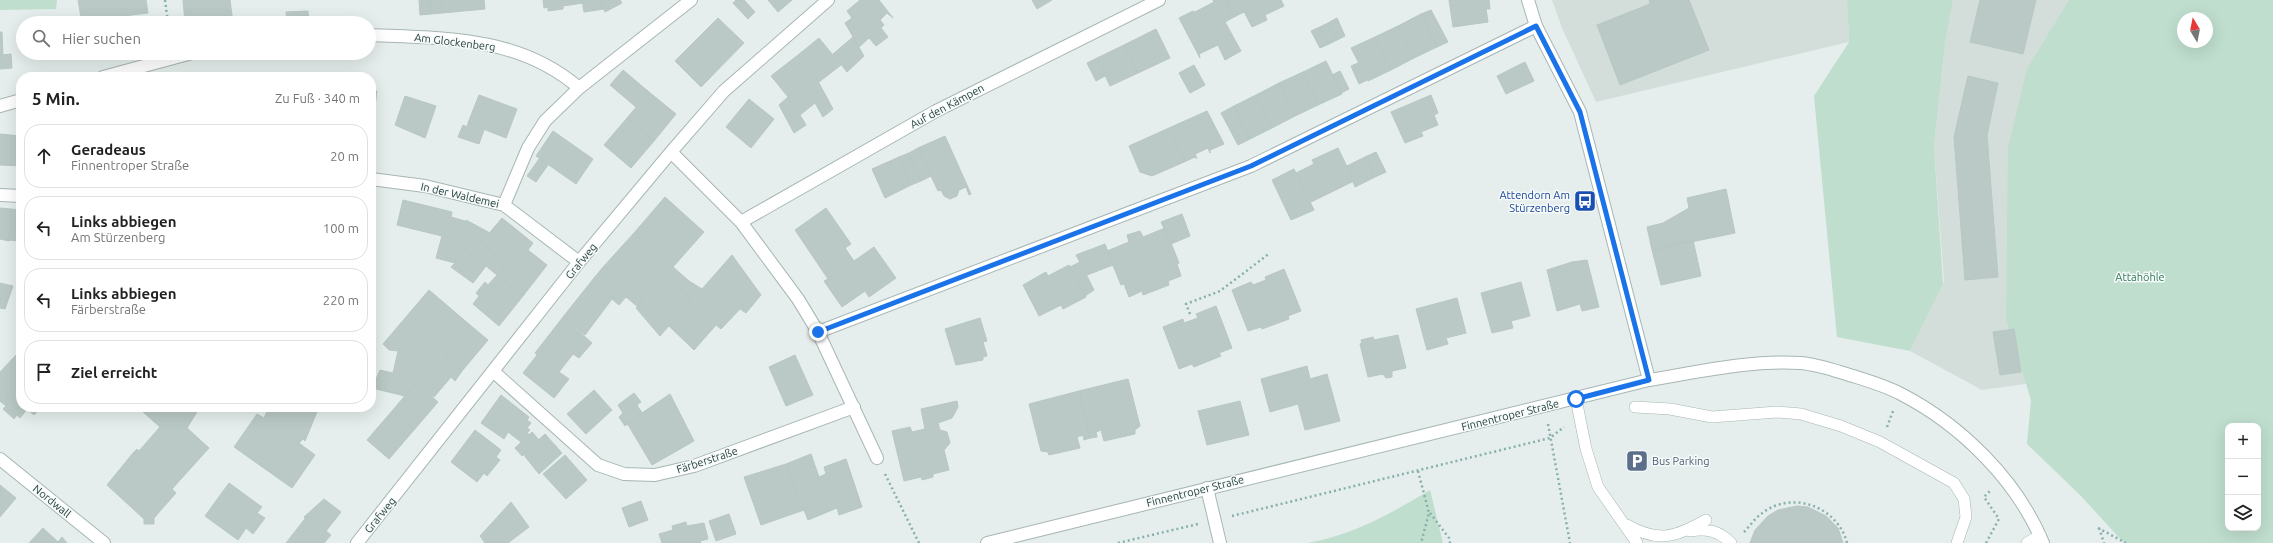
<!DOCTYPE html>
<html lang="de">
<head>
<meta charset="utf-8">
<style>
  :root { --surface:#fff; --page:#f6f6f6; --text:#222; --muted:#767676; --line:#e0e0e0 }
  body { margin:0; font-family:Ubuntu,sans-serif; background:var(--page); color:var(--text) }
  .controls { position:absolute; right:12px; bottom:12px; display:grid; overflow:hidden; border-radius:8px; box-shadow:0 4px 16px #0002 }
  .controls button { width:36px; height:36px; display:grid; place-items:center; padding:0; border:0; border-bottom:1px solid var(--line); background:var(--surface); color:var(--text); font:20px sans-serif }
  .compass { position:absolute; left:2177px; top:12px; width:36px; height:36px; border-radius:50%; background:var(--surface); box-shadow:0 4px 16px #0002; rotate:350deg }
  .stop { position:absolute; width:12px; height:12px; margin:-9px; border:3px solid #1a73e8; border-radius:50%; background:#fff }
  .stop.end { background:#1a73e8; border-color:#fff; box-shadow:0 1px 4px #0008 }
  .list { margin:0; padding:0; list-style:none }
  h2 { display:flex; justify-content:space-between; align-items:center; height:52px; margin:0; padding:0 16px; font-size:17px }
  h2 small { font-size:13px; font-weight:400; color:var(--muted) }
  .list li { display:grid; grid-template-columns:26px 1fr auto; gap:12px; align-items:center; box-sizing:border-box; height:64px; margin:0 8px 8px; padding:0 8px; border:1px solid var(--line); border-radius:16px }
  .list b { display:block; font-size:15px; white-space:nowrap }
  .list p { margin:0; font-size:13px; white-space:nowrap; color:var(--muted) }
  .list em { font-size:13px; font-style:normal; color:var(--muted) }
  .icon { flex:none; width:22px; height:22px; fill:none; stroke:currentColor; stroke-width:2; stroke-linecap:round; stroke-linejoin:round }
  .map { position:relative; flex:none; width:2273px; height:543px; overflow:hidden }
  .search { position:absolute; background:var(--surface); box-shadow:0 4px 16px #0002; left:16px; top:16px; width:360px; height:44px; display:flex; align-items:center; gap:10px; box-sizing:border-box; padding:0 14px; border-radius:22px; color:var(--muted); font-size:15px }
  .panel { position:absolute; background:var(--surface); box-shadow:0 4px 16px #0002; left:16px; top:72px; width:360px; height:340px; border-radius:16px }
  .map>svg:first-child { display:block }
  .built { fill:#d3dedb }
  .green { fill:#bfdece; fill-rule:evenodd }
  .building { fill:#bac9c5; stroke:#b7c7c4 }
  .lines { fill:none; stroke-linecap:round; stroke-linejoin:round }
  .service-casing { stroke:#a7b6b4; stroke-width:12 }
  .minor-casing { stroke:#a7b6b4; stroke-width:14 }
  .tertiary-casing { stroke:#a7b6b4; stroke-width:14 }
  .path { stroke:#86b0ac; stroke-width:2.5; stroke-dasharray:2 3; stroke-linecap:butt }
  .service { stroke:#fff; stroke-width:11 }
  .minor { stroke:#fff; stroke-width:12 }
  .tertiary { stroke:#fff; stroke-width:12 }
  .route { stroke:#1a73e8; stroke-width:5 }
  .labels { text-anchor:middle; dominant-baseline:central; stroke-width:3; stroke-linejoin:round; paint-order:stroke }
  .street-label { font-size:11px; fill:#243f3e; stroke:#f6faf9 }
  .transit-label { font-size:11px; fill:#164399; stroke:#f6faf9; text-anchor:end }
  .park-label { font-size:11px; fill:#2f7659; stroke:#f6faf9 }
  .service-label { font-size:11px; fill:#4e5e75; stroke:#f6faf9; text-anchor:start }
</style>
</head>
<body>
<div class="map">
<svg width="2273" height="543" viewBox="0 0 2273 543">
  <rect width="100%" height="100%" fill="#e5eeec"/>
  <path class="built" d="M 1552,0 L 1847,0 L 1849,42 L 1596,102 L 1562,28 Z
    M 1953,0 L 2101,0 L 2039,382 L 1982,390 L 1910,351 L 1944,282 L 1934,146 L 1945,44 Z"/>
  <path class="green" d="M 0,0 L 57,0 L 56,9 L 0,10 Z
    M 1847,0 L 1953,0 L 1945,44 L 1934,146 L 1943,284 L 1910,351 L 1837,337 L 1814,96 L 1849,42 Z
    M 2069,0 L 2273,0 L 2273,543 L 2124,543 L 2081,496 L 2027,444 L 2031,400 L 2006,318 L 2008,148 L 2027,69 ZM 2183,18 L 2207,18 L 2207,42 L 2183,42 ZM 2228,426 L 2258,426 L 2258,528 L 2228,528 Z
    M 1430,490 L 1443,543 L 1308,543 C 1355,534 1390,514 1430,490 Z"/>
  <path class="building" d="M 78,0 L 146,0 L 148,13 L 123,16 L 124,23 L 82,23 Z
    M 183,0 L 230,0 L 233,23 L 185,23 Z
    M 419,0 L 430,0 L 431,14 L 420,15 Z
    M 430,0 L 441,0 L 442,13 L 431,14 Z
    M 441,0 L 484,0 L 485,9 L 442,13 Z
    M 543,0 L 582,0 L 583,3 L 563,6 L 563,9 L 548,11 L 548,7 L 544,8 Z
    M 582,0 L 600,0 L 604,9 L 584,12 Z
    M 600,0 L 620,0 L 622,3 L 605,12 Z
    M 736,0 L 744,0 L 755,12 L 748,19 L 733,3 Z
    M 768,0 L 792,0 L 778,12 Z
    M 860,0 L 879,0 L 893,18 L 887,13 L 880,20 L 884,25 L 881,28 L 888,37 L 876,46 L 869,38 L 859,47 L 845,23 L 852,18 L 847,11 Z
    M 1032,0 L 1052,0 L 1037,9 Z
    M 1213,0 L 1241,51 L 1225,60 L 1218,45 L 1199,54 L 1200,58 L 1179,18 L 1193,11 L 1195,12 L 1214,2 Z
    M 1214,0 L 1226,0 L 1234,17 L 1225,22 Z
    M 1226,0 L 1238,0 L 1244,12 L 1234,17 Z
    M 1238,0 L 1281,0 L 1284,6 L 1265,15 L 1267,20 L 1252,27 Z
    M 1449,0 L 1489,0 L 1490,9 L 1486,9 L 1488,22 L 1453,27 Z
    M 1649,0 L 1689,0 L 1709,50 L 1620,85 L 1597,25 L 1650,4 Z
    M 1980,0 L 2036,0 L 2023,54 L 1970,42 Z
    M 1431,10 L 1448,42 L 1437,47 L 1421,14 Z
    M 308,11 L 309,23 L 287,23 L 286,12 Z
    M 1421,14 L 1437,47 L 1414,58 L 1398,26 Z
    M 718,18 L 744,43 L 701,87 L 675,61 Z
    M 1337,18 L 1345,36 L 1337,40 L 1328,23 Z
    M 1328,23 L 1337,40 L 1329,44 L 1320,27 Z
    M 1398,26 L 1414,58 L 1391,70 L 1375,37 Z
    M 1320,27 L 1329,44 L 1320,48 L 1311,31 Z
    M 1156,29 L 1170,58 L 1138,73 L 1124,45 Z
    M 0,32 L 2,32 L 3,55 L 11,54 L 12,68 L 0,69 Z
    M 853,37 L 864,56 L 847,72 L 833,54 Z
    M 1375,37 L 1391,70 L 1368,81 L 1351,48 Z
    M 819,38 L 841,65 L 819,82 L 798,55 Z
    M 1124,45 L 1138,73 L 1110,86 L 1097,58 Z
    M 798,55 L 819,82 L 793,103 L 771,76 Z
    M 1097,58 L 1105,76 L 1096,81 L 1087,63 Z
    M 1326,61 L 1342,94 L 1318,105 L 1303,72 Z
    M 1525,62 L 1534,81 L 1506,94 L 1497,76 Z
    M 1358,63 L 1367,80 L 1359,84 L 1351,66 Z
    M 1194,65 L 1205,85 L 1190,93 L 1179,73 Z
    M 623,70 L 649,92 L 636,107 L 610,85 Z
    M 1340,71 L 1349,89 L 1341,93 L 1332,75 Z
    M 1303,72 L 1318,105 L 1295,116 L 1279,83 Z
    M 1968,76 L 1998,83 L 1987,135 L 1998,277 L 1965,280 L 1954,137 Z
    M 819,83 L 833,109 L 823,117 L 815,103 L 800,115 L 806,125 L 794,133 L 779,105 L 788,97 L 793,103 Z
    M 1279,83 L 1295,116 L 1272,128 L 1256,95 Z
    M 371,91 L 377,91 L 371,137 Z
    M 649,92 L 676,114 L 654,141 L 627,118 Z
    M 479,95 L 517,109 L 506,138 L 468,123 Z
    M 1256,95 L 1272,128 L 1250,139 L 1234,106 Z
    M 1431,95 L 1438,113 L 1434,115 L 1438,125 L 1421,132 L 1423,136 L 1405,143 L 1391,112 Z
    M 405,96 L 436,106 L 425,138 L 395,125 Z
    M 749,99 L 774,119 L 751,148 L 726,127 Z
    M 1234,106 L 1250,139 L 1238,145 L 1221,113 Z
    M 1207,111 L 1224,144 L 1210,150 L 1210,153 L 1208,148 L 1195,154 L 1197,159 L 1195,157 L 1184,162 L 1169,128 Z
    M 627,118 L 654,141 L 631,168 L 604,145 Z
    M 468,123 L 484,130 L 479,144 L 458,137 L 463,125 L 467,127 Z
    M 1169,128 L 1184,162 L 1152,176 L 1140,172 L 1129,146 Z
    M 553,131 L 593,159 L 576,184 L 536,156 Z
    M 0,134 L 21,136 L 21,166 L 0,165 Z
    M 945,136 L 971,194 L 969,195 L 966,187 L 959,190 L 957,196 L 950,199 L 944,196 L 941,190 L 938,191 L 918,148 Z
    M 918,148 L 931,176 L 921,181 L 909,153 Z
    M 1338,148 L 1354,181 L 1311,202 L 1296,173 L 1314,164 L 1312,160 Z
    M 1376,152 L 1386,172 L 1375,177 L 1365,157 Z
    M 909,153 L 921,181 L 911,185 L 899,157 Z
    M 899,157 L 911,185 L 885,198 L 872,169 Z
    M 1365,157 L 1375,177 L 1355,187 L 1347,166 Z
    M 539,159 L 548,165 L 536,182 L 527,176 Z
    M 1294,169 L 1314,210 L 1291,220 L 1272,180 Z
    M 1726,189 L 1735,233 L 1652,250 L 1647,227 L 1663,223 L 1689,208 L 1687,198 Z
    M 665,197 L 704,232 L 673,267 L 634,233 Z
    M 403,200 L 452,212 L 451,217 L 465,221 L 455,263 L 436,258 L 442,236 L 397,225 Z
    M 0,208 L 11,209 L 9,241 L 0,239 Z
    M 826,208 L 851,244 L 845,248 L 854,261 L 874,247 L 896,278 L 869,297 L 865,291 L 842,307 L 824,281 L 828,279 L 795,230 Z
    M 11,209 L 21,210 L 21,241 L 9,240 Z
    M 1182,214 L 1190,236 L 1171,244 L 1161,222 Z
    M 502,218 L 533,243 L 528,250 L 547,265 L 523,296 L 497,275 L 504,266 L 500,263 L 503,260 L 481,243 Z
    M 466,220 L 490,233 L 481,243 L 503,260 L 500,263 L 504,266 L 497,275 L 460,245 Z
    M 1165,228 L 1179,263 L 1177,264 L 1181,276 L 1168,281 L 1169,285 L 1143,295 L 1142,291 L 1129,297 L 1124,284 L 1121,285 L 1107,251 L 1129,242 L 1127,235 L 1140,231 L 1143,237 Z
    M 634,233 L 672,266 L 663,275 L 692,300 L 660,336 L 636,308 L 645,301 L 604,266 Z
    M 1693,240 L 1701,276 L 1661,285 L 1652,250 Z
    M 1105,244 L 1113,265 L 1087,275 L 1076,255 Z
    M 460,245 L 486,266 L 473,283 L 451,267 L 455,263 Z
    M 732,255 L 761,295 L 746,313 L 740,309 L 721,329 L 716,325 L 694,350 L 669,326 L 692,300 L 681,290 L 689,281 L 702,289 Z
    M 1587,260 L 1599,307 L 1582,311 L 1580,304 L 1557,311 L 1547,270 L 1572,262 Z
    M 1080,262 L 1094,290 L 1085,296 L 1070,267 Z
    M 1069,265 L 1086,297 L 1063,309 L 1061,305 L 1039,316 L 1023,285 L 1046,272 L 1048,276 Z
    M 604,266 L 645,301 L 638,307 L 626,297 L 619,305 L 612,299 L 615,295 L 594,278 Z
    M 672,266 L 689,281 L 681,290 L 663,275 Z
    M 1284,269 L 1301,311 L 1288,316 L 1289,319 L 1262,329 L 1261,327 L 1248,331 L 1232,290 L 1251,282 L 1253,285 L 1266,280 L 1265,277 Z
    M 497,275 L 523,296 L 499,326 L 473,304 L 479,296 L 476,293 L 485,282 L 488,285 Z
    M 594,278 L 615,295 L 585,335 L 563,317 Z
    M 1521,282 L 1530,316 L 1511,321 L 1513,328 L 1492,333 L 1481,293 Z
    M 0,283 L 13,286 L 5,309 L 0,308 Z
    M 429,290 L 470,325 L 444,356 L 462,371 L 455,381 L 451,377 L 434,397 L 416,383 L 405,396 L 372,388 L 380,370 L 393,373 L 398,351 L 389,350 L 383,344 Z
    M 1457,298 L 1466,333 L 1446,338 L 1448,344 L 1427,350 L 1416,309 Z
    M 1216,306 L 1232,348 L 1219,353 L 1221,356 L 1194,367 L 1192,364 L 1179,369 L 1163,327 L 1183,319 L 1184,323 L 1198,318 L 1196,314 Z
    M 563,317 L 592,343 L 579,358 L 573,354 L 559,372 L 569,379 L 554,398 L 523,373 L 537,355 L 535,353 Z
    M 980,318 L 987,341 L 983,342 L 987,356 L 983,357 L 983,360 L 956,365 L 945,329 Z
    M 470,325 L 488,340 L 462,371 L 444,356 Z
    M 2014,329 L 2021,372 L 2000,375 L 1993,332 Z
    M 1398,335 L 1406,368 L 1392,371 L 1392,377 L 1386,378 L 1383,374 L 1368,377 L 1360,344 L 1362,343 L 1361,340 L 1373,337 L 1374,340 Z
    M 17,354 L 21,358 L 21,407 L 41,407 L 34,415 L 27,409 L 20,418 L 17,415 L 14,419 L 3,409 L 6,406 L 0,401 L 0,372 Z
    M 795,355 L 813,395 L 786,406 L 769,367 Z
    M 1307,366 L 1310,379 L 1327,374 L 1340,421 L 1305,430 L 1298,404 L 1270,412 L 1261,379 Z
    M 1128,379 L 1140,426 L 1135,430 L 1135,434 L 1104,441 L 1101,430 L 1096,432 L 1097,437 L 1090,438 L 1079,391 Z
    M 416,383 L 438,402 L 414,430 L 392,411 Z
    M 594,390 L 612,410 L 586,434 L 567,414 Z
    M 1079,391 L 1090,438 L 1084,440 L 1083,435 L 1077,437 L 1080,448 L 1049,455 L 1048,452 L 1041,451 L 1029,404 Z
    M 634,393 L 641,402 L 619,417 L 623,413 L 618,405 Z
    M 670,394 L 694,441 L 652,465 L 627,423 Z
    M 501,395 L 529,417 L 527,420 L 531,423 L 527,428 L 530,430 L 527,433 L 530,435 L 521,442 L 508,432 L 504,439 L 481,423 Z
    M 957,401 L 958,407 L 952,418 L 938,423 L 940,430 L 947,432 L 950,443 L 944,450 L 949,470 L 933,474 L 933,477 L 922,480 L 921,477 L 904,481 L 892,431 L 910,427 L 912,432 L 925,429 L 921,409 Z
    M 1240,401 L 1249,435 L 1207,445 L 1198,411 Z
    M 637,405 L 642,413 L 625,426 L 619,417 Z
    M 146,407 L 200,407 L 187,428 L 209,448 L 172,489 L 176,493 L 154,518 L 154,524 L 144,524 L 144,519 L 107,485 L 133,453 L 137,449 L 139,451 L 160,427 L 142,411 Z
    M 269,407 L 319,407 L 305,441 L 303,439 L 299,443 L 315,455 L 292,488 L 234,447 L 257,414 L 264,418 Z
    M 392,411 L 414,430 L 389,459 L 367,440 Z
    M 475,430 L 501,450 L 496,457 L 500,460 L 487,476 L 484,473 L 477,482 L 451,462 Z
    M 532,432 L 539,440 L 522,456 L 515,448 Z
    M 545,434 L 562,453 L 539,474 L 523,454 Z
    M 811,454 L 819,477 L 826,474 L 824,467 L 846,459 L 862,507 L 839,515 L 837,508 L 808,520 L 786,464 Z
    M 565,455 L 587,480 L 566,499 L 543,474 Z
    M 786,464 L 804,510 L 761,525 L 744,477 Z
    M 229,483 L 262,507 L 257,513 L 265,518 L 253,534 L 246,528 L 238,540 L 205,516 Z
    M 0,485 L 16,498 L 0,517 Z
    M 324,499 L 341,512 L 326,531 L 307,516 L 306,519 L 304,517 Z
    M 641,501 L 648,520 L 629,527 L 622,508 Z
    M 511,502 L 529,527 L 508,543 L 485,543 L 480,536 Z
    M 1797,506 L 1808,507 L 1826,516 L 1838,528 L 1843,543 L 1750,543 L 1755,530 L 1768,516 L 1778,510 Z
    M 729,514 L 736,534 L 716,541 L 709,521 Z
    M 307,516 L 331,535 L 324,543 L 286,543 Z
    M 686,522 L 687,526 L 704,523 L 708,539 L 700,541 L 701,543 L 662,543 L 659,534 L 673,530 L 672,526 Z
    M 43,528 L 58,542 L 62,537 L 67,543 L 29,543 Z"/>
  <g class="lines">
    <g class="service-casing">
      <path id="service" d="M 1576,399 L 1586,449 L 1598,487 L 1637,543
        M 1635,407 L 1670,409 L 1712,417 L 1777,412 L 1801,414 L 1841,426 L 1880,442 L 1954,483 L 1964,499 L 1966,517 L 1957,543
        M 1627,525 C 1658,543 1676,537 1706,520
        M 1690,531 C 1707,528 1719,531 1731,543
        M 2027,543 L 2040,535"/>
    </g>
    <g class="minor-casing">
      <path id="minor" d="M 369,35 C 444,38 519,36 579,88 L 545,121 L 528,148 L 504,205
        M 103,77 L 192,53
        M 579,88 L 691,0
        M 0,106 L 21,100
        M 671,152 L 741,222 L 798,299 L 818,332 L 877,458
        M 371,179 L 425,186 L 504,205 L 579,262
        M 0,195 L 21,196
        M 741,222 L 936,111 L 1159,0
        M 818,332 L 1251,166 L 1536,26
        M 494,372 L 598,465 L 624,474 L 655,475 L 694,466 L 854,407
        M 1649,380 C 1699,372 1749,360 1800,363 C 1817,364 1836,371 1853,376 C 1869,381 1886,386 1901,394 C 1961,425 2017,480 2043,543
        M 0,459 L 104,543
        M 1207,488 L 1220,543
        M 357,543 L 579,262 L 671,152 L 724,91 L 828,0"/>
    </g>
    <g class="tertiary-casing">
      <path id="tertiary" d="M 987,543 L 1649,380 L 1580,112 L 1536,26 L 1528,0"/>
    </g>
    <path class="path" d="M 165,0 L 168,23
      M 1190,314 L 1186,304 L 1220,291 L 1270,253
      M 1548,424 L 1570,543
      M 1887,427 L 1893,411
      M 1418,471 L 1429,513 L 1421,543
      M 885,474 L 919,543
      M 1430,513 L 1449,538 L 1450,543
      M 1232,516 L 1550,438 L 1564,427
      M 2098,528 L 2126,543
      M 2099,528 L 2104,543
      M 1744,532 C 1750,526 1755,518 1761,514 C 1792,489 1838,507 1847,543
      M 1118,543 L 1198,524
      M 1986,543 L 1999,519 L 1984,497 L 1990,491"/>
    <use href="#service" class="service"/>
    <use href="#minor" class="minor"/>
    <use href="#tertiary" class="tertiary"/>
  </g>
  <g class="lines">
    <path class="route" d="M 818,332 L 1251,166 L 1536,26 L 1580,112 L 1649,380 L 1576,399"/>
  </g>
  <defs>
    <g id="bus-square" transform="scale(1.15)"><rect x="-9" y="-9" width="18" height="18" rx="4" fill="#1a4fb4" stroke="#f6faf9"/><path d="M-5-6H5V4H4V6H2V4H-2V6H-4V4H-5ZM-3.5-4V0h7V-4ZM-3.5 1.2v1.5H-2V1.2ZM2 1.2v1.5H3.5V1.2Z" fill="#fff"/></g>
    <g id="parking-square" transform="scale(1.15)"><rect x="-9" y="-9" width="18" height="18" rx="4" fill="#5c6f8a" stroke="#f6faf9"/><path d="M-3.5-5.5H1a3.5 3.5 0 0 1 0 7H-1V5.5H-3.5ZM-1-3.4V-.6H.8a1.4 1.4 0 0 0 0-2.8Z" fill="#fff"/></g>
  </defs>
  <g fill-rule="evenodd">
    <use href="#bus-square" x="1585" y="201"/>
    <use href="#parking-square" x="1637" y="461"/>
  </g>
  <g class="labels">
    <g class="street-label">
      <text transform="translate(455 42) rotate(7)">Am Glockenberg</text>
      <text transform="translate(947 106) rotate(-28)">Auf den Kämpen</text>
      <text transform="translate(460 195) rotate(13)">In der Waldemei</text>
      <text transform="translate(581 261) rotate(-51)">Grafweg</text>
      <text transform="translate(1510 415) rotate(-14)">Finnentroper Straße</text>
      <text transform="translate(707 460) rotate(-18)">Färberstraße</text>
      <text transform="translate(1195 491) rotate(-14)">Finnentroper Straße</text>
      <text transform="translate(52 501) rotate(39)">Nordwall</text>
      <text transform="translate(380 515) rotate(-51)">Grafweg</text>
    </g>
    <g class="transit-label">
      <text x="1570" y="195">Attendorn Am<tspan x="1570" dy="13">Stürzenberg</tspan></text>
    </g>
    <g class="park-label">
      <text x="2140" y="277">Attahöhle</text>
    </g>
    <g class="service-label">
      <text x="1652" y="461">Bus Parking</text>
    </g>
  </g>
</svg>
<div class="controls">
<button>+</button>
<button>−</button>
<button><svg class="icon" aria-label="layers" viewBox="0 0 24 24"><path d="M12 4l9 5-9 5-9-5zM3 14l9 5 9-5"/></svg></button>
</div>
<svg class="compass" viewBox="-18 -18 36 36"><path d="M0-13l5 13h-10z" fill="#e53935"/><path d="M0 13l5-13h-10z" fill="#767676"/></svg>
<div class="stop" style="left:1576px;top:399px"></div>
<div class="stop end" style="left:818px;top:332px"></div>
<div class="search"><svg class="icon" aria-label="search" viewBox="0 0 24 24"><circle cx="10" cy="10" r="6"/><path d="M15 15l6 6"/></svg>Hier suchen</div>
<section class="panel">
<h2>5 Min.<small>Zu Fuß · 340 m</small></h2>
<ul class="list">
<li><svg class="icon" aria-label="ahead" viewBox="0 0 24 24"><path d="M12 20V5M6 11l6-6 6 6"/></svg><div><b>Geradeaus</b><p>Finnentroper Straße</p></div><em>20 m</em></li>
<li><svg class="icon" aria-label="left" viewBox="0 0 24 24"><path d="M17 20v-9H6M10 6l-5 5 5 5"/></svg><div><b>Links abbiegen</b><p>Am Stürzenberg</p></div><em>100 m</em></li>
<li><svg class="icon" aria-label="left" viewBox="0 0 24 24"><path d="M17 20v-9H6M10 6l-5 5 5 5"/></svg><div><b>Links abbiegen</b><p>Färberstraße</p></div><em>220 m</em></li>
<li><svg class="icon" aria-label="arrive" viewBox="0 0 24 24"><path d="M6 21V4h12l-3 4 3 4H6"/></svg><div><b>Ziel erreicht</b></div></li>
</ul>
</section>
</div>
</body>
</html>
